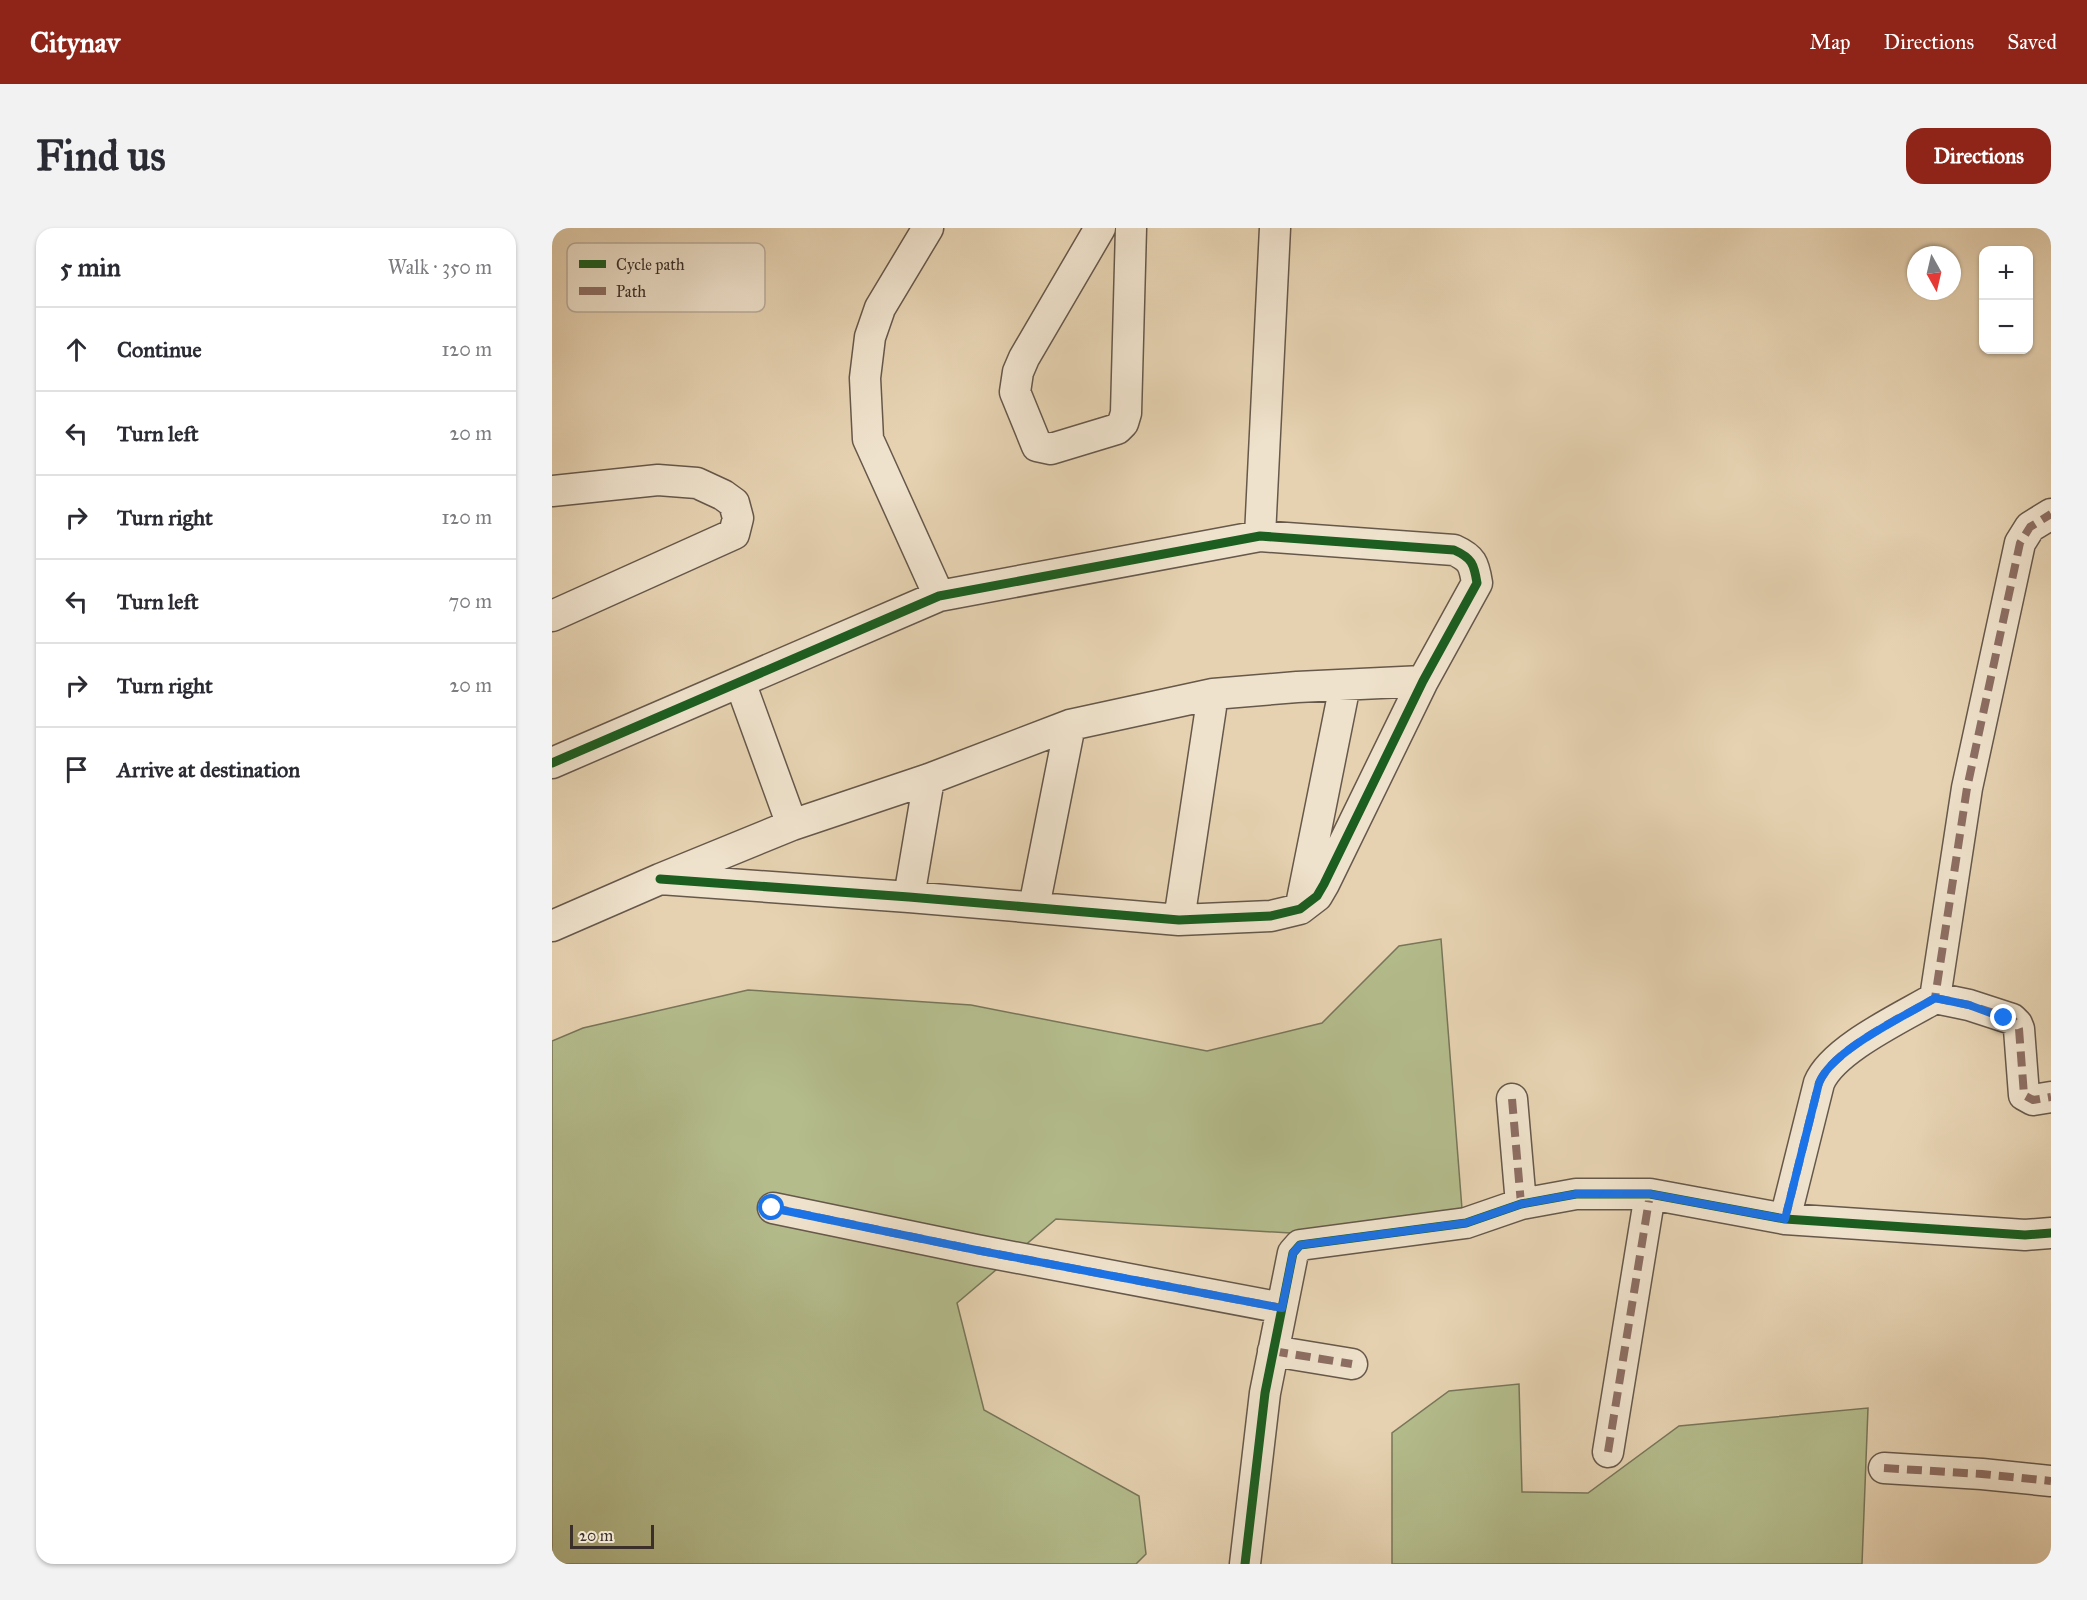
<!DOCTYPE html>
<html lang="en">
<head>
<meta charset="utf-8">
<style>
  :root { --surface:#fff; --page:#f2f2f3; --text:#2b2b33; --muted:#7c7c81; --line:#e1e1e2; --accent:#8f2418 }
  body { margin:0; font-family:"IM FELL Great Primer",serif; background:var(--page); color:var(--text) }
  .controls { position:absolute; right:18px; top:18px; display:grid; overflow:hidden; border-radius:12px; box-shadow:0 2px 4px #0004 }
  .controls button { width:54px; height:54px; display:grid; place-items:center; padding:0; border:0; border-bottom:2px solid var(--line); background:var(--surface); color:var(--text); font:30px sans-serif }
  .compass { position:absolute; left:1355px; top:18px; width:54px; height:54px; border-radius:50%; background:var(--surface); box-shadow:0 2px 4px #0004; rotate:172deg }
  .scale { position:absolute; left:18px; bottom:15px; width:84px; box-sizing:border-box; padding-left:6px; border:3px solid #3b2f29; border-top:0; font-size:16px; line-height:21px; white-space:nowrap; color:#3b2f29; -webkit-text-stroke:4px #efe2cc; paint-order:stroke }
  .stop { position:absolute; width:18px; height:18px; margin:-14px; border:4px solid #1a73e8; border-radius:50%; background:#fff }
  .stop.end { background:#1a73e8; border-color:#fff; box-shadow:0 2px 6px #0008 }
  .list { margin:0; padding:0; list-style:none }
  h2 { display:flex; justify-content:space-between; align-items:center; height:78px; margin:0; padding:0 24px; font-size:26px }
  h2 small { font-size:20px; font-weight:400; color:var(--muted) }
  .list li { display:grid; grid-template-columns:39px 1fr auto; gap:18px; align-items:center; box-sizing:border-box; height:84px; padding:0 24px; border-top:2px solid var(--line) }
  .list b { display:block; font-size:22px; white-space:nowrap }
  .list em { font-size:20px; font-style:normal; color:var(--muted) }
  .icon { flex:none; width:33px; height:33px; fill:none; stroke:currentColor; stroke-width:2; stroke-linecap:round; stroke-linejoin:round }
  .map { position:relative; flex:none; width:1499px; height:1336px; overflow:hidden; border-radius:18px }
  header { display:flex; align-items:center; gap:36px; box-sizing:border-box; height:84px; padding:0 30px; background:var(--accent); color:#fff }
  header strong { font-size:28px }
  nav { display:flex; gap:33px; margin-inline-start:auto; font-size:21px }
  .intro { display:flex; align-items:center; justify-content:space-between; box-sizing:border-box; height:144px; padding:0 36px }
  h1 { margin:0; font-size:42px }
  .button { padding:15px 27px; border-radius:18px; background:var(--accent); color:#fff; font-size:21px; font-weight:700 }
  main { display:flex; gap:36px; padding:0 36px }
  aside { flex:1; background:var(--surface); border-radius:18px; box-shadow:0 2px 4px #0004 }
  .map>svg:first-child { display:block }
  .green { fill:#b4bc8c; stroke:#78765a; stroke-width:1.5 }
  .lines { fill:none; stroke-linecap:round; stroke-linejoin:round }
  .street-casing { stroke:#66584b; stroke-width:33 }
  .street { stroke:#efe2cc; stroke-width:30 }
  .quiet { stroke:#8d6e63; stroke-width:8; stroke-dasharray:15 8; stroke-linecap:butt }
  .cycleway-casing { stroke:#efe2cc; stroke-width:13 }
  .cycleway { stroke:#1b5e20; stroke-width:9 }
  .route { stroke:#1a73e8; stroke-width:8 }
  .key { fill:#efe2cc; stroke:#b9ac9b; stroke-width:1.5 }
  .key-label { font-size:16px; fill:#3b2f29 }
</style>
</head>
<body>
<header>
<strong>Citynav</strong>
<nav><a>Map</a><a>Directions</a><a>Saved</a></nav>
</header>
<div class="intro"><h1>Find us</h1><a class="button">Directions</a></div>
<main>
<aside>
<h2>5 min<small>Walk · 350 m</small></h2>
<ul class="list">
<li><svg class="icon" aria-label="ahead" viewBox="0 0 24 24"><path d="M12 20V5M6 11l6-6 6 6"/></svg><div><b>Continue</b></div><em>120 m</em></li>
<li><svg class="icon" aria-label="left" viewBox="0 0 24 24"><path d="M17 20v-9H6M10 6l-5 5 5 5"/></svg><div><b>Turn left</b></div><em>20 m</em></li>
<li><svg class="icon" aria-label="right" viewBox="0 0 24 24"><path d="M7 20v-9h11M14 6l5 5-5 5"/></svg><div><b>Turn right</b></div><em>120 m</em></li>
<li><svg class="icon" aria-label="left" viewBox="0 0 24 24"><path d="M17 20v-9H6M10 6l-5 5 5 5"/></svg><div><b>Turn left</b></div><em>70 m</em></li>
<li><svg class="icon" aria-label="right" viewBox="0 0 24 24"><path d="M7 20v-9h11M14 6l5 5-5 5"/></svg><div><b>Turn right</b></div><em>20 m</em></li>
<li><svg class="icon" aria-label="arrive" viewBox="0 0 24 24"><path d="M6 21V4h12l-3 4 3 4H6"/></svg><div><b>Arrive at destination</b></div></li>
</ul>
</aside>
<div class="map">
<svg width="1499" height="1336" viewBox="0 0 1499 1336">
  <rect width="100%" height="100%" fill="#e6d2b1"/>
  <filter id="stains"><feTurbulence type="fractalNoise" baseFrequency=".00333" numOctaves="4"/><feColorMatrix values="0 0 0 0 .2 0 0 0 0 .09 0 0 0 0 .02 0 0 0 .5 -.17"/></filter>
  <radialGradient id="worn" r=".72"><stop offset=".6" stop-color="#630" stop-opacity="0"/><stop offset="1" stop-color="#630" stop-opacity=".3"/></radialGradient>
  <path class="green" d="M 889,711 L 911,994 L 870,1013 L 504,991 L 405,1075 L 432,1182 L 587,1268 L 594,1326 L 584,1336 L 0,1336 L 0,813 L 31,800 L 196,762 L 419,777 L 655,823 L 770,795 L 847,718 Z
    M 967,1156 L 970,1264 L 1036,1265 L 1127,1198 L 1316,1180 L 1310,1336 L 840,1336 L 840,1205 L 897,1163 Z"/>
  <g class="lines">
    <g class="street-casing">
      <path id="street" d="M 376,0 L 328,80 L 318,109 L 313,150 L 316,211 L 387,368
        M 548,0 L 472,130 L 466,144 L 463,164 L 485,218 L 499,221 L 565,201 L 571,195 L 574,185 L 579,0
        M 0,263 L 106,252 L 145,255 L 171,267 L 182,275 L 186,290 L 182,306 L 0,388
        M 708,308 L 723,0
        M 188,454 L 240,597
        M 0,535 L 387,368 L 708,308 L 902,322 C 920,330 922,336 925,355 L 871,453 L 772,656 L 765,668 L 748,681 L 719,688 L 627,692 L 357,669 L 108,651
        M 357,669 L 377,551
        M 749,677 L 793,457
        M 482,679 L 518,497
        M 627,692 L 661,466
        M 0,698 L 108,651 L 240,597 L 377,551 L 518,497 L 661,466 L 745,459 L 871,453
        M 1383,770 L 1417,777 L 1460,791 L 1465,796 L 1467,801 L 1472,867 L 1481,872 L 1499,869
        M 960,871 L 969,976
        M 221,980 L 424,1022 L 730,1080
        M 1233,991 L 1267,855 C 1281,821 1351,789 1383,770 L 1415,560 L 1468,315 L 1478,299 L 1499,286
        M 721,1123 L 800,1136
        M 1056,1224 L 1098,966
        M 1332,1240 L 1430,1246 L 1499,1253
        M 693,1336 L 713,1165 L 741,1025 L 748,1017 L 914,995 L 969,976 L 1024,966 L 1098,966 L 1233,991 L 1473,1007 L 1499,1005"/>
    </g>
    <use href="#street" class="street"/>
    <path class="quiet" d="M 1383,770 L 1417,777 L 1460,791 L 1465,796 L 1467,801 L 1472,867 L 1481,872 L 1499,869
      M 960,871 L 969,976
      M 221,980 L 424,1022 L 730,1080
      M 1233,991 L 1267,855 C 1281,821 1351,789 1383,770 L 1415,560 L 1468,315 L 1478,299 L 1499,286
      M 721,1123 L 800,1136
      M 1056,1224 L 1098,966
      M 1332,1240 L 1430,1246 L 1499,1253"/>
    <g class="cycleway-casing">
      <path id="cycleway" d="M 0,535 L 387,368 L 708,308 L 902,322 C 920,330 922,336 925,355 L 871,453 L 772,656 L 765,668 L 748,681 L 719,688 L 627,692 L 357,669 L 108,651
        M 693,1336 L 713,1165 L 741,1025 L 748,1017 L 914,995 L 969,976 L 1024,966 L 1098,966 L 1233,991 L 1473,1007 L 1499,1005"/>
    </g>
    <use href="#cycleway" class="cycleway"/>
  </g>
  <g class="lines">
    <path class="route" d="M 220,980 L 424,1022 L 730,1080 L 741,1025 L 748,1017 L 914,995 L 969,976 L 1024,966 L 1098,966 L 1233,991 L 1267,855 C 1280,822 1351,789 1383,770 L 1417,777 L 1452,790"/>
  </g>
  <rect x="15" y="15" width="198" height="69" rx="9" class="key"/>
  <rect x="27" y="32" width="27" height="8" fill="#1b5e20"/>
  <rect x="27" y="59" width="27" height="8" fill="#8d6e63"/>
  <g class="key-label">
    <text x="64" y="42">Cycle path</text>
    <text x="64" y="69">Path</text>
  </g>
  <rect width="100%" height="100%" filter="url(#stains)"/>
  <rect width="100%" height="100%" fill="url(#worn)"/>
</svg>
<div class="controls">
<button>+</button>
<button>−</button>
</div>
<svg class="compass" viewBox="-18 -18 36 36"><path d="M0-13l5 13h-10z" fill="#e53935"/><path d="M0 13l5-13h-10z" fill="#7c7c81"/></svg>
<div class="scale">20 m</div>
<div class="stop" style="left:220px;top:980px"></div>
<div class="stop end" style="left:1452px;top:790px"></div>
</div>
</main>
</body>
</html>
